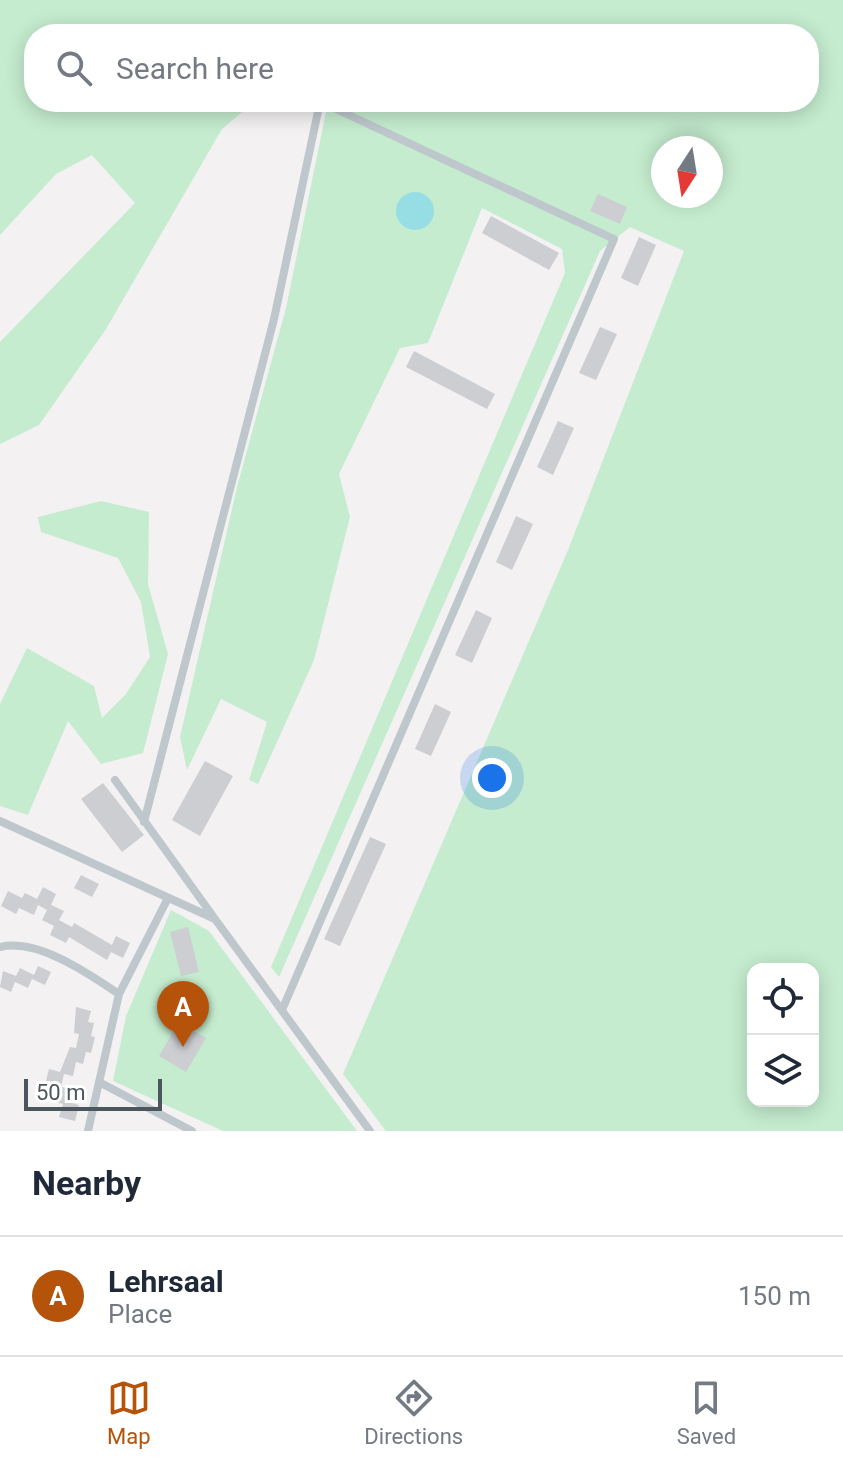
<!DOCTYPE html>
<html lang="en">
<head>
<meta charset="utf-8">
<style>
  :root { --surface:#fff; --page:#f6f6f7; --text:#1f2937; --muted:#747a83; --line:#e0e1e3; --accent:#b45309 }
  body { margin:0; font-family:Roboto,sans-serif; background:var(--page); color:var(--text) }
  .controls { position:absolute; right:24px; bottom:24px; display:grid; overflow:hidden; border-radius:16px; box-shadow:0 4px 20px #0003 }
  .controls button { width:72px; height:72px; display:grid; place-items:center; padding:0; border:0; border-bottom:2px solid var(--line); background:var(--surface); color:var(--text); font:40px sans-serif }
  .compass { position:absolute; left:651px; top:136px; width:72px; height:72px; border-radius:50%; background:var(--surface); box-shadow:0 4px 20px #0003; rotate:192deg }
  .scale { position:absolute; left:24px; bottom:20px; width:138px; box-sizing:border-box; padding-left:8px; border:4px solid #4b565d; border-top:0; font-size:22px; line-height:28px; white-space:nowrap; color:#4b565d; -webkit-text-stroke:6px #fff; paint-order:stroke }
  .you { position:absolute; left:492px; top:778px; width:28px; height:28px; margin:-20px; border:6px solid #fff; border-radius:50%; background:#1a73e8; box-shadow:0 0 0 12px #1a73e833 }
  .badge { display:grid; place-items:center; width:52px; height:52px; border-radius:50%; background:var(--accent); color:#fff; font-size:26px; font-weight:700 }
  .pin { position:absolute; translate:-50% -66px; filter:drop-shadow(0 2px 4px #0008) }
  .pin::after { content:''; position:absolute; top:42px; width:28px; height:24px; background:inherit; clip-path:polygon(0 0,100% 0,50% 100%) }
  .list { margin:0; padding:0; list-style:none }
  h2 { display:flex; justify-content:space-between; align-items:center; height:104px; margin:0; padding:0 32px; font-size:34px }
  h2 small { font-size:26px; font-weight:400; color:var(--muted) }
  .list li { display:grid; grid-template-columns:52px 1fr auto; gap:24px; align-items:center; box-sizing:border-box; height:120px; padding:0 32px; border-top:2px solid var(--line) }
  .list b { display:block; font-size:30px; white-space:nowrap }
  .list p { margin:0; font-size:26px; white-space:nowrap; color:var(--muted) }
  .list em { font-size:26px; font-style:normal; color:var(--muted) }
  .icon { flex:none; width:44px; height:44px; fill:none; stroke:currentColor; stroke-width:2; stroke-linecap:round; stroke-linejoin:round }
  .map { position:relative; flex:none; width:843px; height:1131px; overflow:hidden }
  .search { position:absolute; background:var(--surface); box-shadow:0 4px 20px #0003; left:24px; right:24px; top:24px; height:88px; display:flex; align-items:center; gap:20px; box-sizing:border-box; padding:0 28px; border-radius:32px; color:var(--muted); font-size:30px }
  .sheet { height:224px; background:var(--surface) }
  nav { display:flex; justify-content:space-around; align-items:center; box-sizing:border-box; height:112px; border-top:2px solid var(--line); background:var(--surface); font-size:22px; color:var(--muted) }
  nav a { display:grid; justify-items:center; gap:4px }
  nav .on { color:var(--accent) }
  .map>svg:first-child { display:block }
  .green { fill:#c5eccf; fill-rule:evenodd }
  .water { fill:#97dde4 }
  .building { fill:#ccced2 }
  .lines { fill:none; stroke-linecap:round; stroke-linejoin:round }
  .lane { stroke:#bec7cc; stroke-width:8 }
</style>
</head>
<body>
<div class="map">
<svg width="843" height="1131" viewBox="0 0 843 1131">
  <rect width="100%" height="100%" fill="#f3f1f2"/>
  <path class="green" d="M 0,0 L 843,0 L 843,1131 L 386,1131 L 343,1074 L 568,550 L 684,251 L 630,227 L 600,251 L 279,977 L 271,967 L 565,273 L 562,249 L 482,208 L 428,343 L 400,348 L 339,474 L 350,517 L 314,660 L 258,784 L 249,780 L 267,722 L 221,699 L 187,770 L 180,737 L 237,487 L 286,308 L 328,102 L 809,102 L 809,34 L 34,34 L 34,102 L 254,102 L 222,129 L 106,329 L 39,425 L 0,444 L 0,342 L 135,203 L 92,155 L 56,174 L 0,235 ZM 663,148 L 711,148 L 711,196 L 663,196 ZM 753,969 L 813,969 L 813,1101 L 753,1101 Z
    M 101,501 L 149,512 L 148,584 L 168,654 L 143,753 L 101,764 L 68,721 L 28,815 L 0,806 L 0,704 L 27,648 L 94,686 L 102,718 L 126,694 L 150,657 L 141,602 L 118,558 L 41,532 L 38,517 Z
    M 171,910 L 209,931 L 357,1131 L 223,1131 L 113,1081 L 126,1016 Z"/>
  <path class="water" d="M396 211a19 19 0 1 1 38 0a19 19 0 1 1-38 0Z"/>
  <path class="building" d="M 598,194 L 627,207 L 620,224 L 590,211 Z
    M 491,216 L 559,253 L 549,270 L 482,233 Z
    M 639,237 L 656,245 L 638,286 L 621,278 Z
    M 600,327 L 617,334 L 596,380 L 579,373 Z
    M 414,351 L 495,394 L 487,409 L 406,367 Z
    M 558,421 L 574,428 L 553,475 L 537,467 Z
    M 516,516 L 533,524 L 512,570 L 496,562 Z
    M 476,610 L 492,618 L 472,663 L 455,655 Z
    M 435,704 L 451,712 L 431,756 L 415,749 Z
    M 205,761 L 233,776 L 200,836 L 172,820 Z
    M 103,783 L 144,835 L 122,852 L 81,799 Z
    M 370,837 L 386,844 L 340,946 L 324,939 Z
    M 81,875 L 99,884 L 92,897 L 74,888 Z
    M 43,887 L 56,894 L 51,905 L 64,911 L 59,920 L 72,927 L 74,923 L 112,945 L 116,936 L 130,943 L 123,958 L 111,952 L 107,960 L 69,937 L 66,943 L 50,935 L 54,926 L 42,920 L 47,910 L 38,905 L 34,915 L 19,908 L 16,914 L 1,906 L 8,891 L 22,898 L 25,893 L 37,899 Z
    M 188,927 L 199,972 L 181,976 L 170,932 Z
    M 38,966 L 51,972 L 45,985 L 32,979 L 28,988 L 15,982 L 11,992 L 0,987 L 3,971 L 16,976 L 20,968 L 34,975 Z
    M 76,1007 L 91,1011 L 88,1022 L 94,1023 L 91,1036 L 95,1037 L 91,1053 L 86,1052 L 83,1064 L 76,1062 L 73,1076 L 64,1074 L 61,1087 L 72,1089 L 69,1102 L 79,1105 L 75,1121 L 59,1117 L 63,1104 L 52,1101 L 56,1088 L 45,1085 L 49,1069 L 60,1072 L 70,1047 L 76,1048 L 79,1034 L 74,1033 Z
    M 179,1022 L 206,1038 L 186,1072 L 159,1056 Z"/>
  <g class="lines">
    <path class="lane" d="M 115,780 L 215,919
      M 0,821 L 215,919 L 370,1131
      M 144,822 L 274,319 L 320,102
      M 0,947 C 38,938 89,974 119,994
      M 282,1010 L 614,239 L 321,102
      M 99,1082 L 192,1131
      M 88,1131 L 119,994 L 167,900"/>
  </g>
</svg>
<div class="controls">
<button><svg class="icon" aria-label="locate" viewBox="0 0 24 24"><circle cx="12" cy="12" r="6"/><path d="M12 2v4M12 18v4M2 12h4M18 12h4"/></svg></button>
<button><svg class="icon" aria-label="layers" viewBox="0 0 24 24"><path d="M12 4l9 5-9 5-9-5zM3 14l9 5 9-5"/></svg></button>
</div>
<svg class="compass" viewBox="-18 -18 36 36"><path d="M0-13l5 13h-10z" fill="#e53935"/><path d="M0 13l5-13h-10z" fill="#747a83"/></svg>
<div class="scale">50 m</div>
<div class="you"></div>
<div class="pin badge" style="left:183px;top:1047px">A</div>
<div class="search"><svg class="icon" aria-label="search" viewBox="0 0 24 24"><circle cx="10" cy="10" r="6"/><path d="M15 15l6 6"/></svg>Search here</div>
</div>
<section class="sheet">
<h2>Nearby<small></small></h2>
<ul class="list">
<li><span class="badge">A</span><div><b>Lehrsaal</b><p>Place</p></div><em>150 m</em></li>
</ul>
</section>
<nav>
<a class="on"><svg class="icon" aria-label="map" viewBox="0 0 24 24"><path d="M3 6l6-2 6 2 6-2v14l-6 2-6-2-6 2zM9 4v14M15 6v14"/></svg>Map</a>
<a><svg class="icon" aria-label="directions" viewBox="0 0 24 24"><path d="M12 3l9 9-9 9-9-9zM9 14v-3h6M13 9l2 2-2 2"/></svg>Directions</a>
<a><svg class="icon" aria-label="saved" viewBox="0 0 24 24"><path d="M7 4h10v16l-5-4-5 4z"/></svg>Saved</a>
</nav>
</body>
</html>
